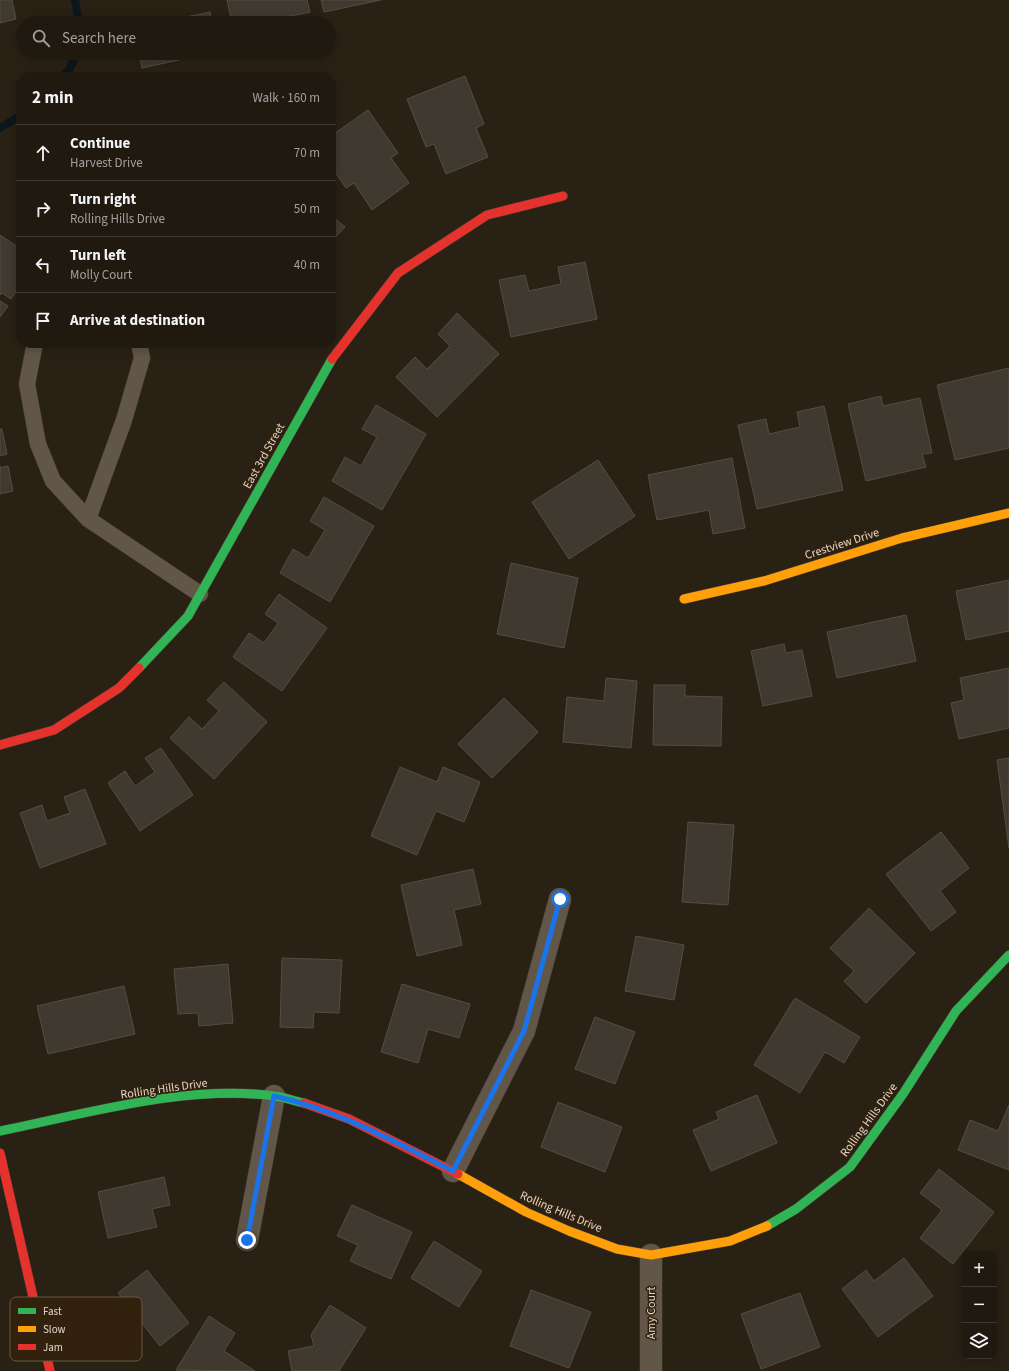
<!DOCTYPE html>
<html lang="en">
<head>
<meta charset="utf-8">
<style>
  :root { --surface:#201910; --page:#2d261e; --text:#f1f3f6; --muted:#a2a09f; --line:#3d3830 }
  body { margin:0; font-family:"Source Sans 3",sans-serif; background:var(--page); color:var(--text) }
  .controls { position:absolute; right:12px; bottom:12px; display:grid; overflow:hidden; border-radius:8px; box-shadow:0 2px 10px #0003 }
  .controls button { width:36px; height:36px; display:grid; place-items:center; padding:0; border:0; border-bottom:1px solid var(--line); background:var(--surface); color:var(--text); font:20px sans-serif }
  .stop { position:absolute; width:12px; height:12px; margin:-9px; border:3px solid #1a73e8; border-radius:50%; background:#fff }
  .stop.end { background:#1a73e8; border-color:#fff; box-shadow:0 1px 4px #0008 }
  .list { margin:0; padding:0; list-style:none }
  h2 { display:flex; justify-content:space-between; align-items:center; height:52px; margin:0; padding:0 16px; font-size:17px }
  h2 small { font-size:13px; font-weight:400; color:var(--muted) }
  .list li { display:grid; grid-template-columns:26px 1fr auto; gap:12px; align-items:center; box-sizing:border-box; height:56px; padding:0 16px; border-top:1px solid var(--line) }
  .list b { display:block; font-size:15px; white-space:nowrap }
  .list p { margin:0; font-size:13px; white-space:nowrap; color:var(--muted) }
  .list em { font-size:13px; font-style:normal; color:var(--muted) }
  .icon { flex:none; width:22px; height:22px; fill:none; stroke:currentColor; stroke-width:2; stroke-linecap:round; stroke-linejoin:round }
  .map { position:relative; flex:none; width:1009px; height:1371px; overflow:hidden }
  .search { position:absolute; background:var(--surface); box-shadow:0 2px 10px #0003; left:16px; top:16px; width:320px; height:44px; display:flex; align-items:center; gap:10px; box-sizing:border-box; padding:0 14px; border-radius:22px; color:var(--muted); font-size:15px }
  .panel { position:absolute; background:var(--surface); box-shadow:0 2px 10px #0003; left:16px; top:72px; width:320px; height:276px; border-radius:16px }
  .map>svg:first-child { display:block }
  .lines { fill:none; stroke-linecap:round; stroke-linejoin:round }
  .stream { stroke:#0c171b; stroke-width:8 }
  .building { fill:#40392f; stroke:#544d43 }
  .lane-casing { stroke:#453d33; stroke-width:17 }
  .street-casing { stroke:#453d33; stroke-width:23 }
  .fast-casing { stroke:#453d33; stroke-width:10 }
  .slow-casing { stroke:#453d33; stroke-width:10 }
  .jam-casing { stroke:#453d33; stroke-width:10 }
  .lane { stroke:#615647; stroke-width:16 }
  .street { stroke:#615647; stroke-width:22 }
  .fast { stroke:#30b455; stroke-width:9 }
  .slow { stroke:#ff9f0a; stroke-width:9 }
  .jam { stroke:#e5322d; stroke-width:9 }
  .route { stroke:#1a73e8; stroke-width:5 }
  .labels { text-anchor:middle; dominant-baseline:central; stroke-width:3; stroke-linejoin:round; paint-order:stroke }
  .street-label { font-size:12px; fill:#e0d5c9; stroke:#32220d }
  .key { fill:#32220d; stroke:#665845; stroke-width:1 }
  .key-label { font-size:11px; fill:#e0d5c9 }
</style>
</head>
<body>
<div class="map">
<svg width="1009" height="1371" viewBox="0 0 1009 1371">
  <rect width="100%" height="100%" fill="#2a2115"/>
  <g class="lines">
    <path class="stream" d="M 75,0 L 79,23
      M 62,77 L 69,70 L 77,53
      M 0,128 L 21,115"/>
  </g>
  <path class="building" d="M 0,0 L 12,0 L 16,19 L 0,23 Z
    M 227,0 L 307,0 L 310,12 L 257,23 L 232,23 Z
    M 321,0 L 381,0 L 324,12 Z
    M 210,12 L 212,23 L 158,23 Z
    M 139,53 L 211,53 L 142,68 Z
    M 465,76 L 484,124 L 476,128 L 488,157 L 446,174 L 434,144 L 426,147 L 407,99 Z
    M 368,110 L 398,153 L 391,158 L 409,183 L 372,210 L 354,183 L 346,188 L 331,166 L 331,136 Z
    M 331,215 L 345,227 L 331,242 Z
    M 0,235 L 21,249 L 21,264 L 19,267 L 21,269 L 21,284 L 11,299 L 2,293 L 0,295 Z
    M 585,262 L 597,319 L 511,337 L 499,280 L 525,275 L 529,291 L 561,284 L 558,267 Z
    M 0,301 L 8,306 L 0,317 Z
    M 457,313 L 499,354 L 437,417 L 396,377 L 415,357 L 427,369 L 450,346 L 438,334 Z
    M 1009,368 L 1009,448 L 955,460 L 937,385 Z
    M 881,396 L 883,406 L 920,398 L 932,453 L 922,454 L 926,467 L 866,481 L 848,404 Z
    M 376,405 L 426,434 L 382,510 L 332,481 L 345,457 L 361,466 L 377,437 L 362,429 Z
    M 824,406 L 843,490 L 757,509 L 738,425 L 766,419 L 769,434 L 800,427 L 797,412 Z
    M 0,429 L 2,429 L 7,454 L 0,456 Z
    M 732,458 L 745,528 L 713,534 L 709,510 L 657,520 L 648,475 Z
    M 598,460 L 635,516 L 569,559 L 532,502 Z
    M 0,466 L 0,468 L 8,466 L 13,491 L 0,494 Z
    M 324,497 L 374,526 L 330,602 L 280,573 L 293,549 L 308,558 L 325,530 L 310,521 Z
    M 511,563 L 578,578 L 564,648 L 497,634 Z
    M 1009,580 L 1009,631 L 966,640 L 956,591 Z
    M 279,594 L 327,628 L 282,691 L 233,657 L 249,633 L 264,643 L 278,623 L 265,614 Z
    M 906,615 L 916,661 L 837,678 L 827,632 Z
    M 784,644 L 786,653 L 802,650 L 812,696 L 763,706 L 751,651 Z
    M 1009,668 L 1009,728 L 959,739 L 951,703 L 964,700 L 960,678 Z
    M 606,678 L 637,681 L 631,748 L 563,742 L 567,697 L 604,701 Z
    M 224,682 L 267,722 L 214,779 L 170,738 L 189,717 L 202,729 L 219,711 L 207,700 Z
    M 654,685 L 685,685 L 685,696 L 722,697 L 721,746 L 653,745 Z
    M 504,698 L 538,732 L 492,778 L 458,744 Z
    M 161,748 L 193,795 L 140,831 L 108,783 L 125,771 L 135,786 L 155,772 L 145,758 Z
    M 1009,758 L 1009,848 L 997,760 Z
    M 400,767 L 437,782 L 443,767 L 480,782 L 464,822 L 436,811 L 417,855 L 371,836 Z
    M 85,789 L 106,844 L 40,868 L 20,813 L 42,805 L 47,821 L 70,813 L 64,797 Z
    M 688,822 L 734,825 L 728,905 L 682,902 Z
    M 941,832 L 969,868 L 940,891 L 956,912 L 931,931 L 886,874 Z
    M 473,869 L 481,904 L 454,910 L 462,945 L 417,956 L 401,885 Z
    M 869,908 L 915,953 L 866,1003 L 844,981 L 854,971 L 830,948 Z
    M 636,936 L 684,945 L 674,1000 L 625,991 Z
    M 282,958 L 342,960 L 339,1013 L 314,1012 L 313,1028 L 280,1027 Z
    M 228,964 L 233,1023 L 199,1026 L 198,1013 L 178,1014 L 174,969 Z
    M 402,984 L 470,1004 L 459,1038 L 428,1029 L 418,1063 L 381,1052 Z
    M 124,986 L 135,1034 L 48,1054 L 37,1006 Z
    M 795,998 L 860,1037 L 844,1063 L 825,1052 L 800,1093 L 754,1065 Z
    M 595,1017 L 635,1032 L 615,1084 L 575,1069 Z
    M 757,1095 L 777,1143 L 711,1171 L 693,1130 L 719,1119 L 716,1112 Z
    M 558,1102 L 622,1127 L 605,1172 L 541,1147 Z
    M 1009,1105 L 1009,1170 L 958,1150 L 970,1120 L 998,1131 Z
    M 939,1169 L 994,1212 L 953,1264 L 920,1238 L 942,1210 L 920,1193 Z
    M 164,1177 L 170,1205 L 152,1209 L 157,1227 L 108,1238 L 98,1192 Z
    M 352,1205 L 412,1232 L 391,1279 L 350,1261 L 358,1245 L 337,1236 Z
    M 434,1241 L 482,1271 L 459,1307 L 411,1278 Z
    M 904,1258 L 933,1296 L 878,1337 L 842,1289 L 866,1270 L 874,1281 Z
    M 147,1270 L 189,1323 L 160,1346 L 118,1293 Z
    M 531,1290 L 591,1312 L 569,1368 L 510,1346 Z
    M 800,1293 L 820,1347 L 761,1369 L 741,1314 Z
    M 330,1305 L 366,1328 L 339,1371 L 292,1371 L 288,1351 L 314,1346 L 311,1335 Z
    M 209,1316 L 235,1333 L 224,1351 L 255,1371 L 176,1370 Z"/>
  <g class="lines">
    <g class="lane-casing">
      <path id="lane" d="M 35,343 L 27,384 L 38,444 L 53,481 L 88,519 L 200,594
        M 88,519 L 124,420 L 142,358 L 139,343"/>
    </g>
    <g class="street-casing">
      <path id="street" d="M 453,1171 L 524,1031 L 560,899
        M 247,1240 L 274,1096
        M 651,1255 L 651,1371"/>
    </g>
    <g class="fast-casing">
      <path id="fast" d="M 139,668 L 188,616 L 332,359
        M 0,1131 C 85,1114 187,1084 274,1096 C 284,1097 294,1101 304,1103
        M 767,1226 L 796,1209 L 850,1167 L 903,1094 L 956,1011 L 1009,955"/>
    </g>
    <g class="slow-casing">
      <path id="slow" d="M 684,599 L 764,581 L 902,538 L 1009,513
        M 458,1174 L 526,1212 L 569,1231 L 617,1249 L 651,1255 L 730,1241 L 767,1226"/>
    </g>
    <g class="jam-casing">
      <path id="jam" d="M 332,359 L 398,273 L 487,215 L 563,196
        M 0,745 L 54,730 L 119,688 L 139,668
        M 304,1103 L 349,1119 L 458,1174
        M 0,1153 L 50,1371"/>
    </g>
    <use href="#lane" class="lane"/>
    <use href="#street" class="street"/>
    <use href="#fast" class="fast"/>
    <use href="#slow" class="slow"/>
    <use href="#jam" class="jam"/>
  </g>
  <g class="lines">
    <path class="route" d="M 247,1240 L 274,1096 C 338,1110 395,1142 453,1171 L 524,1031 L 560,899"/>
  </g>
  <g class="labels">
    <g class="street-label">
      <text transform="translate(264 456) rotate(-61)">East 3rd Street</text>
      <text transform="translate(842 544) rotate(-18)">Crestview Drive</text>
      <text transform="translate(164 1089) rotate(-8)">Rolling Hills Drive</text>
      <text transform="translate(869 1120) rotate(-54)">Rolling Hills Drive</text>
      <text transform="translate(561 1212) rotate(23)">Rolling Hills Drive</text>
      <text transform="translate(651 1313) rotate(-90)">Amy Court</text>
    </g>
  </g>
  <rect x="10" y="1297" width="132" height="64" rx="6" class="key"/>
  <rect x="18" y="1308" width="18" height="6" fill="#30b455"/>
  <rect x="18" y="1326" width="18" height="6" fill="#ff9f0a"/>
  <rect x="18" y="1344" width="18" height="6" fill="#e5322d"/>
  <g class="key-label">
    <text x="43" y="1315">Fast</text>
    <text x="43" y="1333">Slow</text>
    <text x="43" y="1351">Jam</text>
  </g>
</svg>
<div class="controls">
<button>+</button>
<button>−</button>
<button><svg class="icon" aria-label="layers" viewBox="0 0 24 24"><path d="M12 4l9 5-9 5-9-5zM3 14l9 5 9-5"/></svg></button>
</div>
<div class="stop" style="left:560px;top:899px"></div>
<div class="stop end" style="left:247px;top:1240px"></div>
<div class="search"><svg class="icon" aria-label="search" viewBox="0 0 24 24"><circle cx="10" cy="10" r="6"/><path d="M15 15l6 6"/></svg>Search here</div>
<section class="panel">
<h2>2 min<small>Walk · 160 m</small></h2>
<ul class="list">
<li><svg class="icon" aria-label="ahead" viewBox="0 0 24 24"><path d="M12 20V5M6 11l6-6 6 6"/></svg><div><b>Continue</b><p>Harvest Drive</p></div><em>70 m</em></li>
<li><svg class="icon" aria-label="right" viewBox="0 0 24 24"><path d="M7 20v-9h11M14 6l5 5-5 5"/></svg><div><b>Turn right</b><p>Rolling Hills Drive</p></div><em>50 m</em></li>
<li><svg class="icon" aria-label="left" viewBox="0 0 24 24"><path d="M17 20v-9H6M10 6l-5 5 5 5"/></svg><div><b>Turn left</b><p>Molly Court</p></div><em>40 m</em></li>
<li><svg class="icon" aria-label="arrive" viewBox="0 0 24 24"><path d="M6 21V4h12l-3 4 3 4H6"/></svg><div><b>Arrive at destination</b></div></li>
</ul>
</section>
</div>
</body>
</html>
